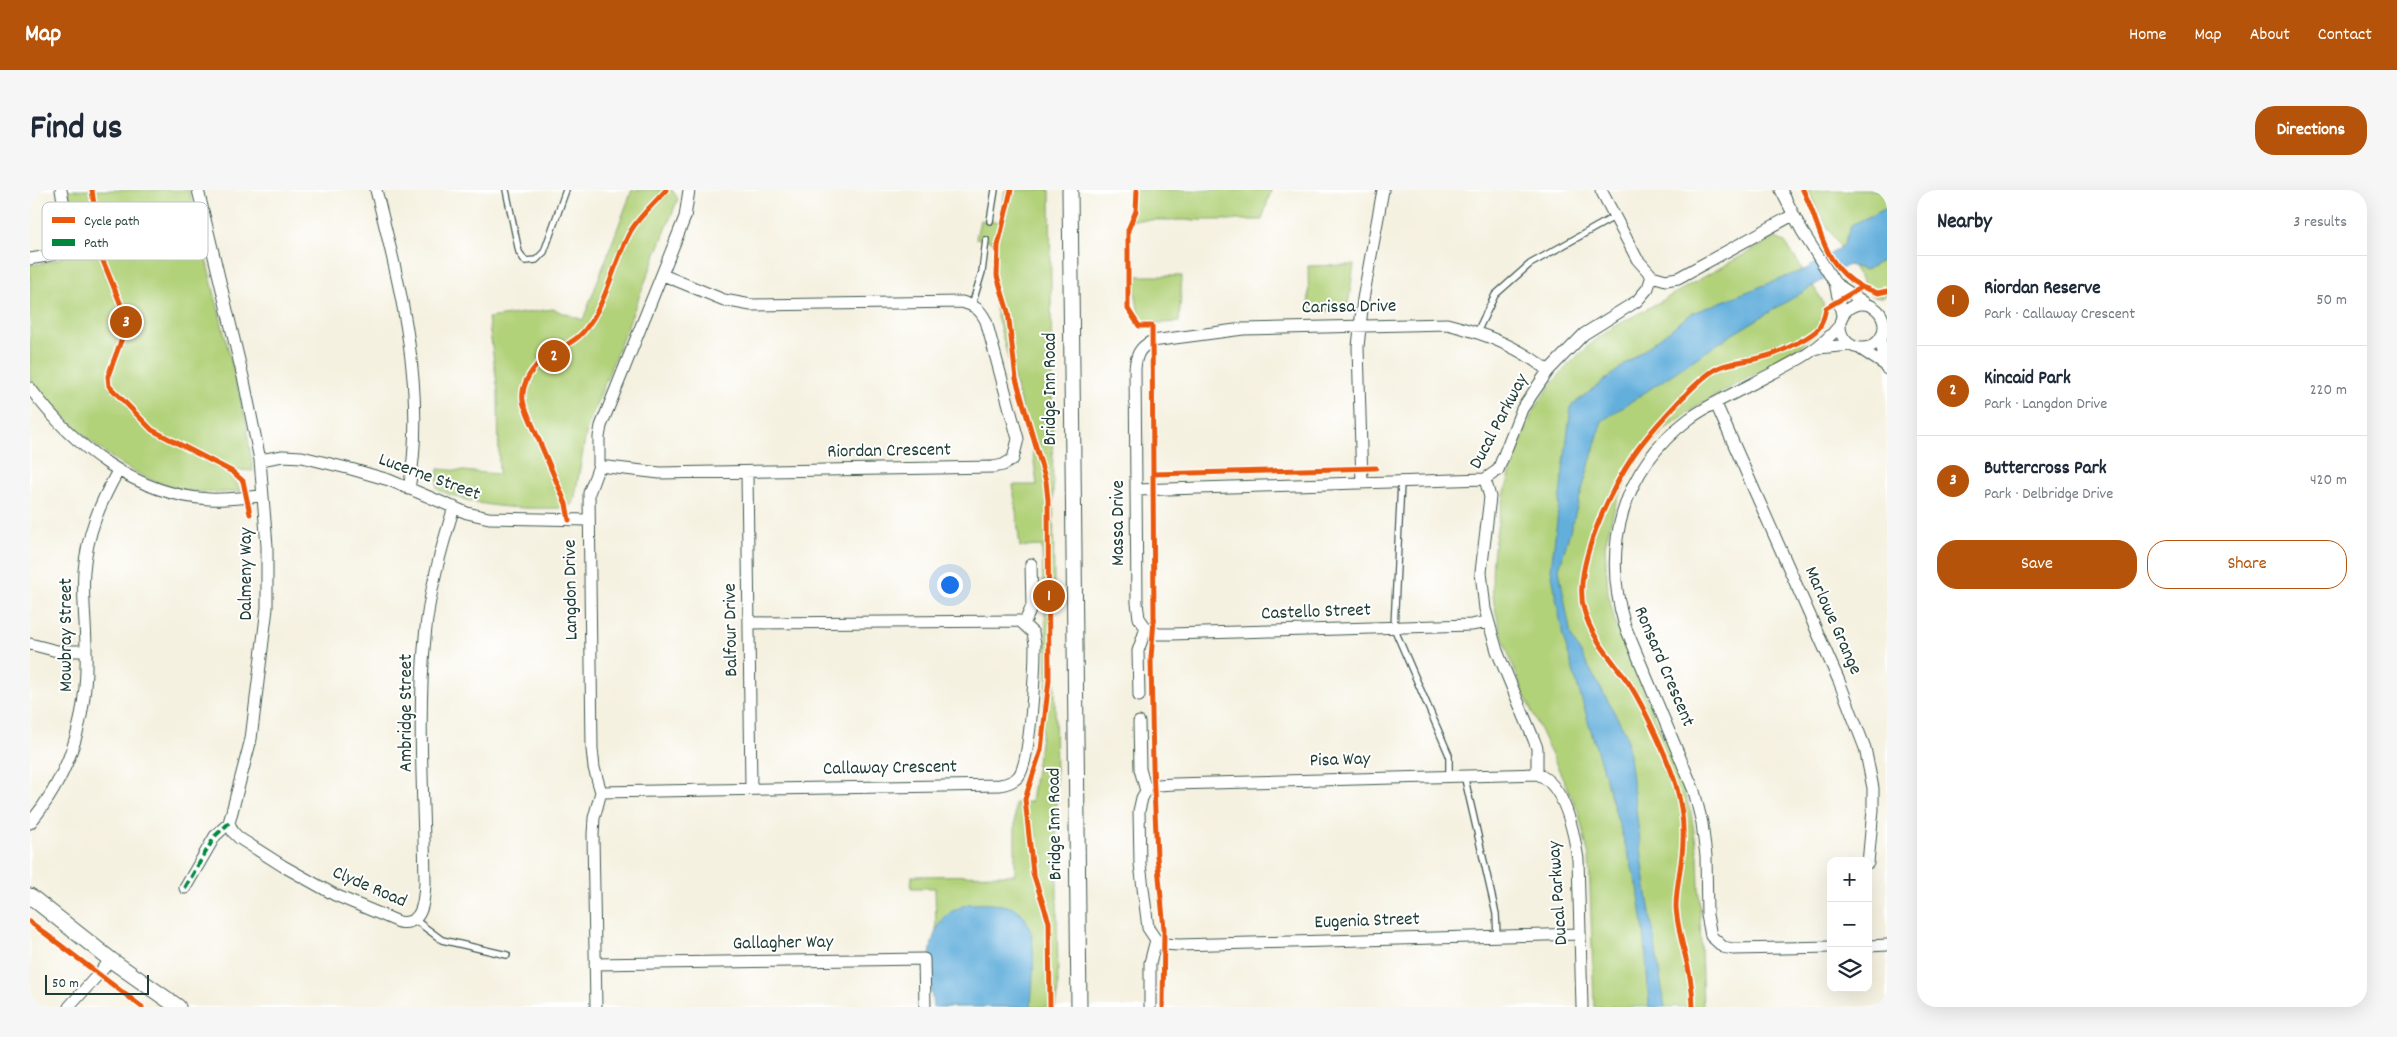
<!DOCTYPE html>
<html lang="en">
<head>
<meta charset="utf-8">
<style>
  :root { --surface:#fff; --page:#f6f6f7; --text:#1f2937; --muted:#747a83; --line:#e0e1e3; --accent:#b45309 }
  body { margin:0; font-family:Dekko,sans-serif; background:var(--page); color:var(--text) }
  .controls { position:absolute; right:15px; bottom:15px; display:grid; overflow:hidden; border-radius:10px; box-shadow:0 5px 20px #0002 }
  .controls button { width:45px; height:45px; display:grid; place-items:center; padding:0; border:0; border-bottom:1px solid var(--line); background:var(--surface); color:var(--text); font:25px sans-serif }
  .scale { position:absolute; left:15px; bottom:12px; width:104px; box-sizing:border-box; padding-left:5px; border:2px solid #1f3d34; border-top:0; font-size:14px; line-height:18px; white-space:nowrap; color:#1f3d34; -webkit-text-stroke:4px #fff; paint-order:stroke }
  .you { position:absolute; left:919px; top:394px; width:18px; height:18px; margin:-12px; border:4px solid #fff; border-radius:50%; background:#1a73e8; box-shadow:0 0 0 8px #1a73e833 }
  .badge { display:grid; place-items:center; width:32px; height:32px; border-radius:50%; background:var(--accent); color:#fff; font-size:16px; font-weight:700 }
  .pin { position:absolute; translate:-50% -50%; border:2px solid #fff; box-shadow:0 1px 5px #0006 }
  .list { margin:0; padding:0; list-style:none }
  h2 { display:flex; justify-content:space-between; align-items:center; height:65px; margin:0; padding:0 20px; font-size:21px }
  h2 small { font-size:16px; font-weight:400; color:var(--muted) }
  .list li { display:grid; grid-template-columns:32px 1fr auto; gap:15px; align-items:center; box-sizing:border-box; height:90px; padding:0 20px; border-top:1px solid var(--line) }
  .list b { display:block; font-size:19px; white-space:nowrap }
  .list p { margin:0; font-size:16px; white-space:nowrap; color:var(--muted) }
  .list em { font-size:16px; font-style:normal; color:var(--muted) }
  .actions { display:flex; gap:10px; padding:15px 20px }
  .actions a { flex:1; padding:11px 0; border:1px solid var(--accent); border-radius:20px; text-align:center; font-size:18px; color:var(--accent) }
  .actions .main { background:var(--accent); color:#fff }
  .icon { flex:none; width:28px; height:28px; fill:none; stroke:currentColor; stroke-width:2; stroke-linecap:round; stroke-linejoin:round }
  .map { position:relative; flex:none; width:1857px; height:817px; overflow:hidden; border-radius:20px }
  header { display:flex; align-items:center; gap:30px; box-sizing:border-box; height:70px; padding:0 25px; background:var(--accent); color:#fff }
  header strong { font-size:24px }
  nav { display:flex; gap:28px; margin-inline-start:auto; font-size:18px }
  .intro { display:flex; align-items:center; justify-content:space-between; box-sizing:border-box; height:120px; padding:0 30px }
  h1 { margin:0; font-size:35px }
  .button { padding:12px 22px; border-radius:20px; background:var(--accent); color:#fff; font-size:18px; font-weight:700 }
  main { display:flex; gap:30px; padding:0 30px }
  aside { flex:1; background:var(--surface); border-radius:20px; box-shadow:0 5px 20px #0002 }
  .map>svg:first-child { display:block }
  .green { fill:#b2d27a; stroke:#688857 }
  .water { fill:#63afdc; stroke:#417688 }
  .lines { fill:none; stroke-linecap:round; stroke-linejoin:round }
  .lane-casing { stroke:#3f584e; stroke-width:8 }
  .street-casing { stroke:#3f584e; stroke-width:13 }
  .secondary-casing { stroke:#3f584e; stroke-width:17 }
  .lane { stroke:#fff; stroke-width:5.5 }
  .street { stroke:#fff; stroke-width:11 }
  .secondary { stroke:#fff; stroke-width:15 }
  .quiet { stroke:#00873e; stroke-width:4; stroke-dasharray:8 4; stroke-linecap:butt }
  .cycleway-casing { stroke:#fff; stroke-width:8 }
  .cycleway { stroke:#e8590c; stroke-width:5 }
  .labels { text-anchor:middle; dominant-baseline:central; stroke-width:4; stroke-linejoin:round; paint-order:stroke }
  .street-label { font-size:19px; fill:#1f3d34; stroke:#fff }
  .key { fill:#fff; stroke:#bcc5c2; stroke-width:1 }
  .key-label { font-size:14px; fill:#1f3d34 }
</style>
</head>
<body>
<header>
<strong>Map</strong>
<nav><a>Home</a><a>Map</a><a>About</a><a>Contact</a></nav>
</header>
<div class="intro"><h1>Find us</h1><a class="button">Directions</a></div>
<main>
<div class="map">
<svg width="1857" height="817" viewBox="0 0 1857 817">
  <rect width="100%" height="100%" fill="#fff"/>
  <filter id="ink" filterUnits="userSpaceOnUse"><feTurbulence type="fractalNoise" baseFrequency=".02" numOctaves="2"/><feDisplacementMap in="SourceGraphic" scale="10" xChannelSelector="R" yChannelSelector="G"/><feConvolveMatrix kernelMatrix="1 2 1 2 8 2 1 2 1" color-interpolation-filters="sRGB"/></filter>
  <filter id="wash" filterUnits="userSpaceOnUse"><feTurbulence type="fractalNoise" baseFrequency=".0096" numOctaves="4" result="noise"/><feDisplacementMap in="SourceGraphic" scale="20" xChannelSelector="R" yChannelSelector="G"/><feGaussianBlur stdDeviation="1.12" result="paint"/><feColorMatrix in="noise" values="0 0 0 0 0 0 0 0 0 0 0 0 0 0 0 0 0 1.4 0 .05"/><feComposite in="paint" operator="in"/></filter>
  <g filter="url(#wash)">
    <rect width="100%" height="100%" fill="#f5f1e0"/>
    <path class="green" d="M 38,0 L 159,0 L 216,232 L 223,281 L 209,280 L 205,290 L 211,301 C 116,313 58,255 0,189 L 0,75 C 18,72 32,72 43,56 Z
      M 602,0 L 642,0 L 648,9 L 557,238 L 544,312 L 537,318 C 492,319 449,319 407,299 L 408,279 L 469,284 L 468,201 L 458,128 L 523,119 L 553,130 Z
      M 975,0 L 1020,0 L 1028,800 L 1025,817 L 908,817 L 905,698 L 881,698 L 882,686 L 985,685 L 985,613 L 1001,612 C 1008,565 1017,518 1017,471 C 1017,432 1012,395 1012,356 L 990,357 L 983,295 L 1007,295 L 1002,256 L 965,119 L 962,84 L 966,52 L 946,48 L 950,30 L 970,32 Z
      M 1100,0 L 1241,0 L 1232,30 L 1101,30 Z
      M 1777,0 L 1857,0 L 1857,105 L 1851,107 L 1842,106 L 1801,43 Z
      M 1745,48 L 1755,52 L 1792,110 L 1795,120 L 1794,131 L 1766,162 L 1670,214 L 1635,239 L 1605,273 L 1585,316 L 1575,355 L 1578,403 L 1586,435 L 1645,574 L 1661,623 L 1668,666 L 1673,817 L 1564,817 L 1559,667 L 1548,621 C 1520,559 1482,488 1466,423 C 1453,370 1476,288 1496,239 C 1499,231 1502,222 1507,215 C 1523,189 1547,164 1571,146 C 1590,132 1612,122 1633,110 C 1670,89 1707,68 1745,48 Z
      M 1324,75 L 1318,115 L 1310,121 L 1279,121 L 1278,76 Z
      M 1103,86 L 1152,86 L 1149,132 L 1110,134 Z"/>
    <path class="water" d="M 1857,18 L 1857,68 L 1836,80 L 1818,75 L 1698,147 L 1572,231 L 1529,379 L 1541,446 L 1596,543 L 1616,697 L 1635,817 L 1619,817 L 1615,750 L 1608,698 L 1533,447 L 1521,379 L 1541,216 L 1662,123 L 1776,79 L 1813,56 L 1821,35 Z
      M 938,714 C 953,714 980,712 991,723 C 1010,742 1002,791 1001,817 L 903,817 C 899,788 893,742 921,722 C 926,719 933,716 938,714 Z"/>
  </g>
  <g filter="url(#ink)">
    <g class="lines">
      <g class="lane-casing">
        <path id="lane" d="M 476,0 L 489,62 L 495,71 L 506,70 L 514,62 L 536,0
          M 960,31 L 965,0
          M 942,115 L 952,82 L 956,50
          M 1447,142 L 1465,105 L 1500,74 L 1584,27
          M 1371,292 L 1364,438 L 1419,565 L 1419,585
          M 1434,585 L 1466,724 L 1467,746
          M 385,730 L 412,750 L 477,765"/>
      </g>
      <g class="street-casing">
        <path id="street" d="M 346,0 C 370,96 397,199 379,299
          M 1571,0 L 1607,69 L 1622,86
          M 1751,0 L 1772,41 L 1805,93 L 1835,113
          M 0,69 C 8,67 19,67 27,63 C 45,52 34,17 31,0
          M 1805,93 L 1812,125
          M1810 136a22 22 0 1 1 44 0a22 22 0 1 1-44 0Z
          M 1850,149 L 1857,179
          M 1788,158 L 1821,155
          M 1829,158 L 1855,175
          M 0,198 C 43,256 106,305 179,309 C 197,310 215,307 233,306
          M 1686,214 L 1809,491 L 1835,558 L 1843,598 L 1843,620 L 1838,673
          M 230,270 L 253,266 L 272,267 L 321,279 L 359,290 L 437,323 L 459,328 L 558,330
          M 569,276 L 630,283 L 963,277 L 973,275 L 983,269 L 988,249 L 956,131 C 950,119 945,116 932,112 L 721,115 L 694,110 L 633,85
          M 717,282 L 721,598
          M 1332,293 L 1328,157 L 1333,109 L 1353,0
          M 1106,300 L 1455,289
          M 994,434 L 1002,416 L 1001,374
          M 1116,438 L 1128,444 L 1141,444 L 1441,435 L 1458,432
          M 0,454 L 27,461 L 56,461
          M 1109,506 L 1108,461 L 1116,438 L 1109,428 L 1107,413 L 1105,179 C 1106,165 1109,158 1122,151 L 1213,139 L 1417,134 C 1453,143 1489,156 1518,181
          M 1109,532 L 1110,579 L 1116,601 L 1112,608 L 1109,621 L 1110,674 L 1118,738 L 1126,750 L 1120,773 L 1120,817
          M 1116,601 L 1128,595 L 1144,594 L 1507,584
          M 571,602 L 970,595 C 976,594 983,592 988,587 C 1001,573 1005,476 1005,454 L 1003,443 L 990,431 L 719,433
          M 0,633 C 42,583 58,524 56,460 C 56,434 52,407 54,381 C 57,344 70,313 88,281
          M 199,633 L 203,642 L 209,648 L 253,676 L 305,705 L 369,732 C 393,736 394,711 395,693 C 394,611 387,528 395,447 C 399,402 411,359 424,317
          M 155,698 L 185,646 L 199,633 L 221,549 L 237,418 L 237,356 L 230,270 L 214,191 L 168,0
          M 1126,750 L 1134,754 L 1148,755 L 1550,744
          M 1838,756 L 1857,755
          M 1801,757 L 1703,759 L 1693,757 L 1681,746 L 1677,725 L 1676,666 L 1672,633 L 1664,601 L 1595,436 C 1571,357 1592,280 1659,229 C 1678,215 1701,205 1722,194 C 1753,177 1787,164 1810,135
          M 565,774 L 894,769 L 895,817
          M 39,817 L 81,770
          M 566,817 L 563,645 L 564,628 L 571,602 L 564,578 L 562,559 L 559,303 L 569,276 L 569,247 L 571,236 L 655,27 L 659,0
          M 1552,817 L 1548,669 C 1544,643 1535,594 1507,584 L 1507,558 L 1504,550 L 1467,461 L 1455,419 L 1451,382 L 1460,307 L 1455,289 L 1468,280 L 1492,219 L 1518,181 L 1554,144 L 1607,111 L 1618,98 L 1622,86 L 1636,90 L 1648,88 L 1763,25"/>
      </g>
      <g class="secondary-casing">
        <path id="secondary" d="M 1040,0 L 1049,817
          M 0,706 L 81,770 L 148,817"/>
      </g>
      <use href="#lane" class="lane"/>
      <use href="#street" class="street"/>
      <use href="#secondary" class="secondary"/>
      <path class="quiet" d="M 155,698 L 185,646 L 199,633"/>
      <g class="cycleway-casing">
        <path id="cycleway" d="M 62,0 L 71,66 L 98,132 L 78,186 L 79,196 L 122,240 L 203,282 L 213,291 L 220,324
          M 981,0 L 968,56 L 967,86 L 978,122 L 986,189 L 1016,291 L 1018,310 L 1019,490 L 1011,560 L 995,609 L 1003,683 L 1019,732 L 1020,817
          M 1107,0 L 1106,21 L 1098,40 L 1098,119 L 1109,136 L 1122,136 L 1124,430 L 1121,468 L 1123,576 L 1127,666 L 1134,739 L 1133,817
          M 1773,0 C 1792,37 1791,75 1832,97
          M 1123,284 L 1346,278
          M 539,330 L 536,314 L 494,215 C 489,199 499,182 511,171 C 524,159 543,155 554,141 C 577,113 583,75 599,44 C 607,28 624,14 636,0
          M 0,732 L 112,817
          M 1663,817 C 1663,780 1648,751 1646,717 C 1646,694 1653,672 1653,650 C 1654,631 1651,613 1646,595 C 1638,569 1615,519 1600,495 C 1583,470 1562,450 1554,420 C 1542,378 1580,301 1603,266 C 1616,246 1668,187 1688,178 C 1704,171 1721,171 1737,166 C 1749,163 1777,149 1786,141 C 1793,135 1794,126 1796,118 L 1832,97 L 1848,103 L 1857,101"/>
      </g>
      <use href="#cycleway" class="cycleway"/>
    </g>
  </g>
  <g class="labels">
    <g class="street-label">
      <text transform="translate(1319 118) rotate(-1)">Carissa Drive</text>
      <text transform="translate(1021 199) rotate(-90)">Bridge Inn Road</text>
      <text transform="translate(1470 232) rotate(-62)">Ducal Parkway</text>
      <text transform="translate(859 262) rotate(-1)">Riordan Crescent</text>
      <text transform="translate(399 288) rotate(20)">Lucerne Street</text>
      <text transform="translate(1089 333) rotate(-90)">Massa Drive</text>
      <text transform="translate(217 384) rotate(-90)">Dalmeny Way</text>
      <text transform="translate(542 400) rotate(-91)">Langdon Drive</text>
      <text transform="translate(1286 423) rotate(-2)">Castello Street</text>
      <text transform="translate(1802 431) rotate(66)">Marlowe Grange</text>
      <text transform="translate(702 440) rotate(-91)">Balfour Drive</text>
      <text transform="translate(37 445) rotate(-90)">Mowbray Street</text>
      <text transform="translate(1633 477) rotate(67)">Ronsard Crescent</text>
      <text transform="translate(377 523) rotate(-90)">Ambridge Street</text>
      <text transform="translate(1310 571) rotate(-2)">Pisa Way</text>
      <text transform="translate(860 579) rotate(-1)">Callaway Crescent</text>
      <text transform="translate(1026 634) rotate(-91)">Bridge Inn Road</text>
      <text transform="translate(339 698) rotate(23)">Clyde Road</text>
      <text transform="translate(1529 703) rotate(-94)">Ducal Parkway</text>
      <text transform="translate(1337 732) rotate(-2)">Eugenia Street</text>
      <text transform="translate(753 754) rotate(-1)">Gallagher Way</text>
    </g>
  </g>
  <rect x="12" y="12" width="166" height="58" rx="8" class="key"/>
  <rect x="22" y="27" width="23" height="6" fill="#e8590c"/>
  <rect x="22" y="49" width="23" height="7" fill="#00873e"/>
  <g class="key-label">
    <text x="54" y="35">Cycle path</text>
    <text x="54" y="57">Path</text>
  </g>
</svg>
<div class="controls">
<button>+</button>
<button>−</button>
<button><svg class="icon" aria-label="layers" viewBox="0 0 24 24"><path d="M12 4l9 5-9 5-9-5zM3 14l9 5 9-5"/></svg></button>
</div>
<div class="scale">50 m</div>
<div class="you"></div>
<div class="pin badge" style="left:1019px;top:406px">1</div>
<div class="pin badge" style="left:524px;top:166px">2</div>
<div class="pin badge" style="left:96px;top:132px">3</div>
</div>
<aside>
<h2>Nearby<small>3 results</small></h2>
<ul class="list">
<li><span class="badge">1</span><div><b>Riordan Reserve</b><p>Park · Callaway Crescent</p></div><em>50 m</em></li>
<li><span class="badge">2</span><div><b>Kincaid Park</b><p>Park · Langdon Drive</p></div><em>220 m</em></li>
<li><span class="badge">3</span><div><b>Buttercross Park</b><p>Park · Delbridge Drive</p></div><em>420 m</em></li>
</ul>
<div class="actions"><a class="main">Save</a><a>Share</a></div>
</aside>
</main>
</body>
</html>
